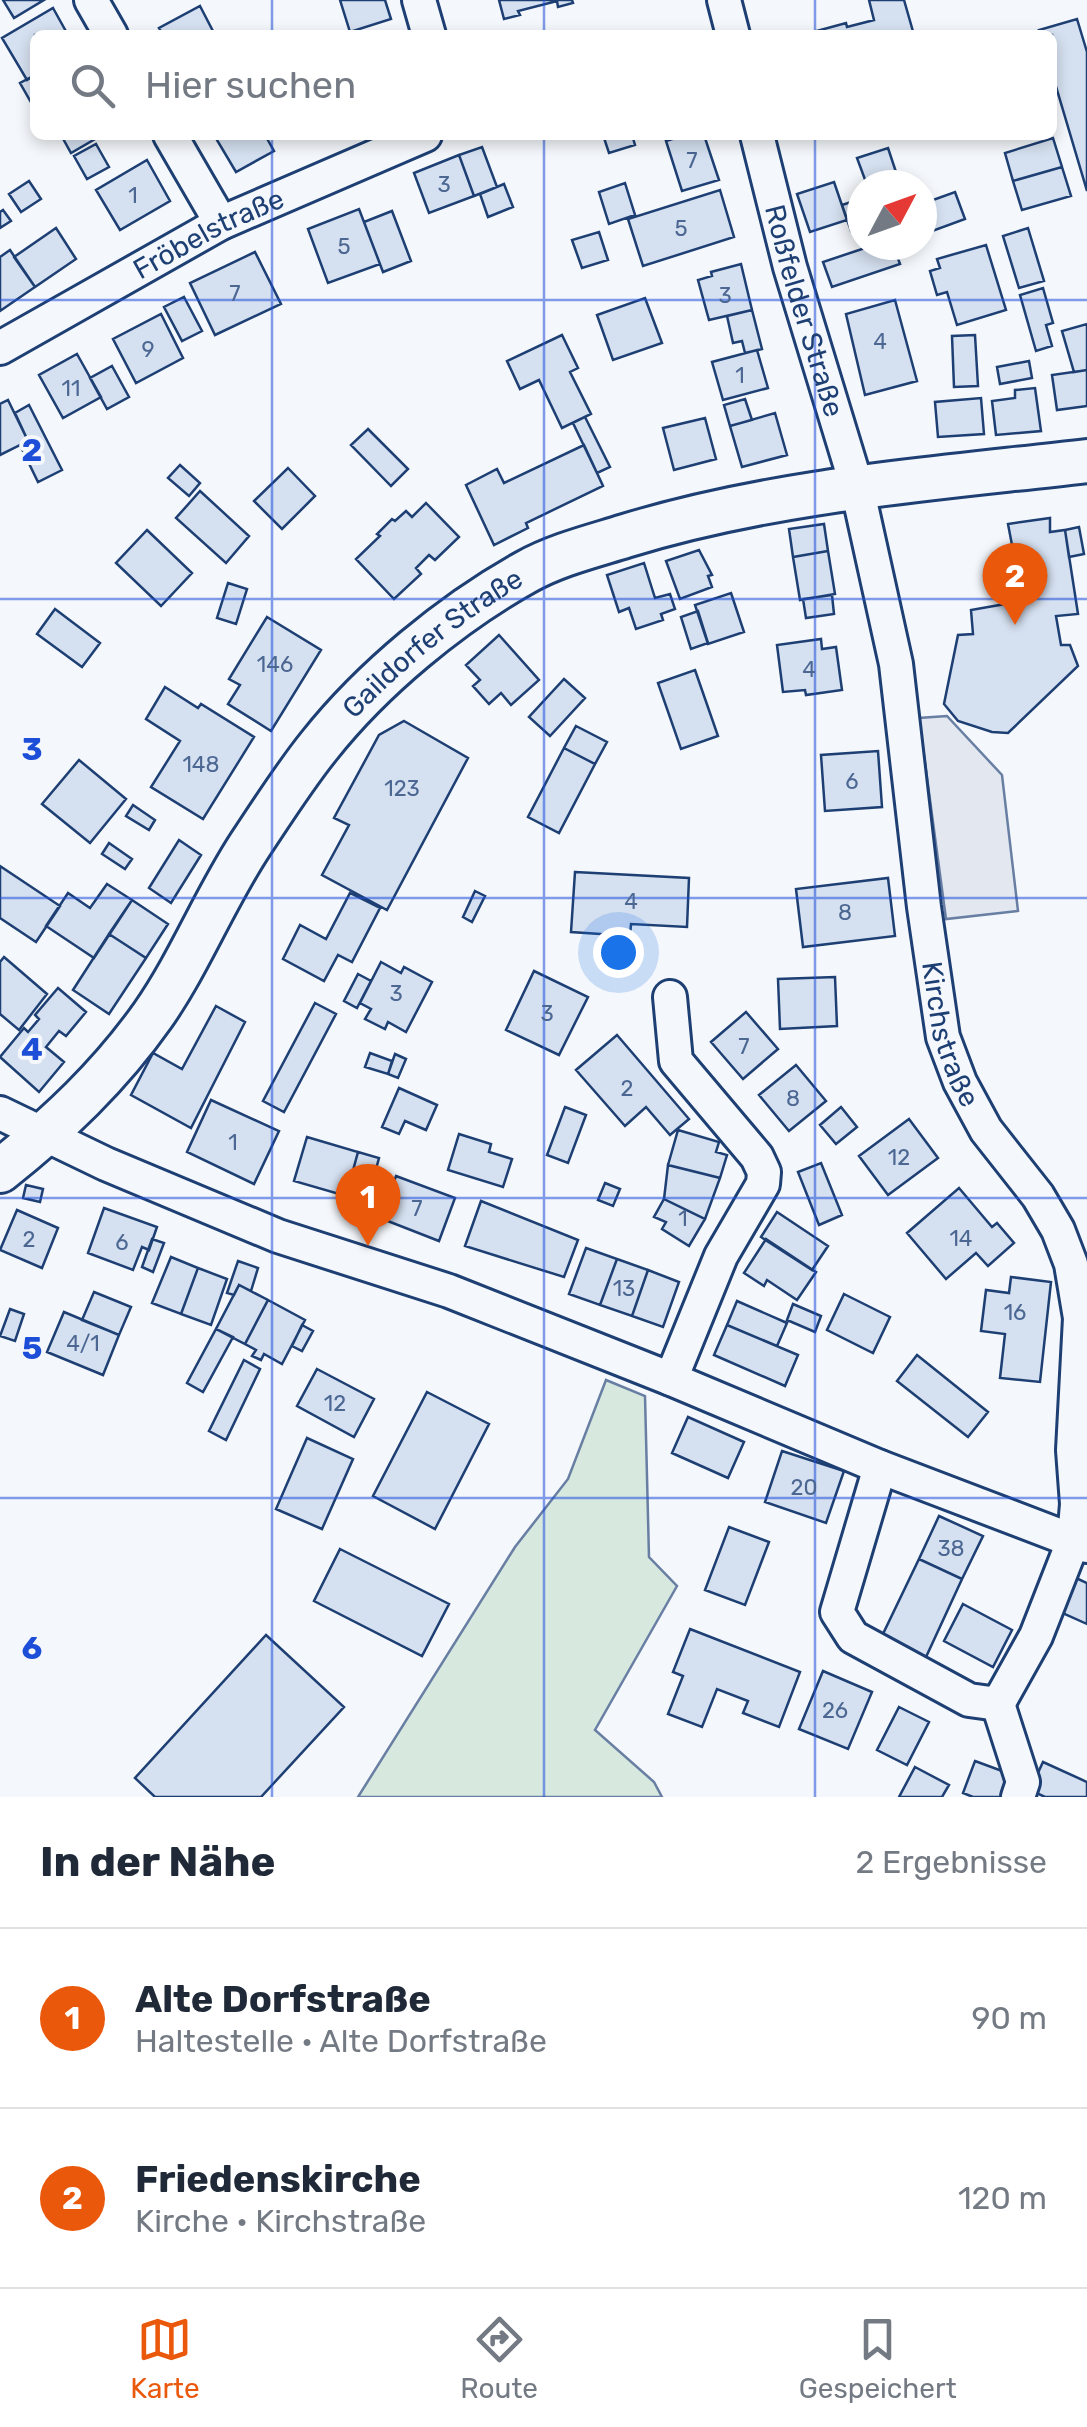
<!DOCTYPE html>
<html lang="de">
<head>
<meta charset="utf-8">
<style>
  :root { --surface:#fff; --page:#f2f2f3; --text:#1f2937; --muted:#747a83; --line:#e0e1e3; --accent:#ea580c }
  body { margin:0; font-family:Rubik,sans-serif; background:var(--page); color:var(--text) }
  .compass { position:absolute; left:847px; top:170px; width:90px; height:90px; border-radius:50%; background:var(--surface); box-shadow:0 5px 15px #0003; rotate:49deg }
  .you { position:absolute; left:618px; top:952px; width:35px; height:35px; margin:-25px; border:8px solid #fff; border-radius:50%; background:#1a73e8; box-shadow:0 0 0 15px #1a73e833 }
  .badge { display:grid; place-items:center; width:65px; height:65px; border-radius:50%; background:var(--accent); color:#fff; font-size:32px; font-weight:700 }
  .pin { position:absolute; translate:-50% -82px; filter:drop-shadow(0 2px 5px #0008) }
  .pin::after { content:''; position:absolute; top:52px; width:35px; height:30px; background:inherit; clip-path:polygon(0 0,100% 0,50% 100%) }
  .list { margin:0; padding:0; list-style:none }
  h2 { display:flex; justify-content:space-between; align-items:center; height:130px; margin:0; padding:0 40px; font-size:42px }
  h2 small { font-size:32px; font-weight:400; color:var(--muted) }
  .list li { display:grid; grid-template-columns:65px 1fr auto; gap:30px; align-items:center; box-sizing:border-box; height:180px; padding:0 40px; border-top:2px solid var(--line) }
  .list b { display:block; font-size:38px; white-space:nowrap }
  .list p { margin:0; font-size:32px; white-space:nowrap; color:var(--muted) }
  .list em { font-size:32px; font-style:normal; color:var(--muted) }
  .icon { flex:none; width:55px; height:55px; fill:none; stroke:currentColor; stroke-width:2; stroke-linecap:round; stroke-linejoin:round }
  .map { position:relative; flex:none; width:1087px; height:1797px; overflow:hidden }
  .search { position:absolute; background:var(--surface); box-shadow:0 5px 15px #0003; left:30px; right:30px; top:30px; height:110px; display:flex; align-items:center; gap:25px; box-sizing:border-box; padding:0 35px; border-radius:15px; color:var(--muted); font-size:38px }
  .sheet { height:490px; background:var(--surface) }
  nav { display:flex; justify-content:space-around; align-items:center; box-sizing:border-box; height:140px; border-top:2px solid var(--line); background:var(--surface); font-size:28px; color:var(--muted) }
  nav a { display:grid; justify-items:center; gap:5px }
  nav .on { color:var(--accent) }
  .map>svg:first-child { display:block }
  .green { fill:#d7e8df; stroke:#687fa3; stroke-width:2.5 }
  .parking { fill:#e3e8f0; stroke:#687fa3; stroke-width:2.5 }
  .building { fill:#d5e0f0; stroke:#1d3f73; stroke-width:2.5 }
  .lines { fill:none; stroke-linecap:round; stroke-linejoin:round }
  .minor-casing { stroke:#1d3f73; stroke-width:38 }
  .major-casing { stroke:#1d3f73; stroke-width:48 }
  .minor { stroke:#f4f7fb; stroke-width:32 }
  .major { stroke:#f4f7fb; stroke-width:42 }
  .grid { fill:none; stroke:#1d4ed8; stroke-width:2.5; stroke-opacity:0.55 }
  .labels { text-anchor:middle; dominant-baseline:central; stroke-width:8; stroke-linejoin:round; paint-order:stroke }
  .number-label { font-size:22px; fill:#4b6792 }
  .street-label { font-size:28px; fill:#1d3f73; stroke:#f4f7fb }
  .grid-label { font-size:32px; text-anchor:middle; font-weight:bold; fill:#1d4ed8; stroke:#f4f7fb; stroke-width:8; stroke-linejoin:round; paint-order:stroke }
</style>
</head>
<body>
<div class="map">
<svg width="1087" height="1797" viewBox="0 0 1087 1797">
  <rect width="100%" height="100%" fill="#f4f7fb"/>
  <path class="green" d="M 606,1380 L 645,1396 L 649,1557 L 677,1586 L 595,1730 L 654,1782 L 662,1797 L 358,1797 L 515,1547 L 568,1479 Z"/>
  <path class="parking" d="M 947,716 L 1002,775 L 1018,911 L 946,919 L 919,718 Z"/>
  <path class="building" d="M 3,0 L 44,0 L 14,18 Z
    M 340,0 L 385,0 L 391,19 L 350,32 Z
    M 499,0 L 572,0 L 573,3 L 558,7 L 557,1 L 518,11 L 520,15 L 504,19 Z
    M 869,0 L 904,0 L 914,35 L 802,35 L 846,23 L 847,27 L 874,20 Z
    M 200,6 L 215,35 L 163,35 L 159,28 Z
    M 53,8 L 68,35 L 35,35 L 35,75 L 27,80 L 2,38 Z
    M 1077,19 L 1087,52 L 1087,191 L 1052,73 L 1052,35 L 1041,35 L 1039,30 Z
    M 35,75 L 35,103 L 32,104 L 20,83 Z
    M 61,135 L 102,135 L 71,153 Z
    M 214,135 L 265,135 L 274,151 L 236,172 Z
    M 603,135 L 632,135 L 635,145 L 609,153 Z
    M 685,135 L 704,135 L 719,180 L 682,191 L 666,141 Z
    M 1053,138 L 1062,167 L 1013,181 L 1005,153 Z
    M 96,144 L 109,167 L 87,179 L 74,156 Z
    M 482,147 L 497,187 L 474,196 L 459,155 Z
    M 888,148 L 900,184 L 867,185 L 857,158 Z
    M 459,155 L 474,196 L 429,213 L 414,173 Z
    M 147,160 L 170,201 L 120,230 L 96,190 Z
    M 1062,167 L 1071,196 L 1022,210 L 1013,181 Z
    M 29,181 L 41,199 L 21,212 L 9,194 Z
    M 834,182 L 847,220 L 810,232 L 797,194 Z
    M 625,183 L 635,215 L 609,224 L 599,192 Z
    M 504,184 L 513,207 L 488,217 L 480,194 Z
    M 720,190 L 734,237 L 643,266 L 628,219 Z
    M 955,192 L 965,219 L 927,233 L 922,219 L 922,204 Z
    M 857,200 L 862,227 L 851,231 L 842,205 Z
    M 359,209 L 380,264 L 328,283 L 308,229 Z
    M 3,210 L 11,221 L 0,228 L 0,212 Z
    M 392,211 L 411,261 L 383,272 L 364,222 Z
    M 56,228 L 76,259 L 35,287 L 14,257 Z
    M 1028,228 L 1044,281 L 1019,288 L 1003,236 Z
    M 599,232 L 608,260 L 582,268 L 572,240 Z
    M 874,245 L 893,245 L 900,264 L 832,287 L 823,262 Z
    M 986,245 L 1006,310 L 957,325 L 947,292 L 937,295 L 930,271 L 940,268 L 937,259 Z
    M 10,250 L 35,287 L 0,311 L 0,257 Z
    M 255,252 L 281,304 L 215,335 L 190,283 Z
    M 741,264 L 752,310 L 709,320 L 698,280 L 712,276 L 711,272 Z
    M 1043,288 L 1053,323 L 1046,325 L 1052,346 L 1036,351 L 1020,295 Z
    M 184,297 L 202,331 L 182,341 L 164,307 Z
    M 645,298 L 662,343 L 613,360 L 597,315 Z
    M 895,300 L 917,381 L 865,395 L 846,314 Z
    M 752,310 L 762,349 L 745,353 L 742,341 L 733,343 L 727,316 Z
    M 161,314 L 183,358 L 136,383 L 113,339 Z
    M 1087,324 L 1087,370 L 1074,372 L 1062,331 Z
    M 562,335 L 578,368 L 570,372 L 591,414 L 562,428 L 539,380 L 520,389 L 507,361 Z
    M 975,335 L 978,386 L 954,387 L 952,336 Z
    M 757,350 L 768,388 L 723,400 L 712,362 Z
    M 77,354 L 101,397 L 63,418 L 39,375 Z
    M 1029,361 L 1032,378 L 1000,384 L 997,367 Z
    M 112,366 L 129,397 L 107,409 L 90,378 Z
    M 1087,370 L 1087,406 L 1057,410 L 1052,375 Z
    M 1035,388 L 1041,431 L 996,435 L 992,401 L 1015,398 L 1015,390 Z
    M 981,398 L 984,434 L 938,437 L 935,402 Z
    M 745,399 L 752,420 L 730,426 L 724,405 Z
    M 8,400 L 28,441 L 0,455 L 0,404 Z
    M 29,405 L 62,470 L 38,482 L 20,445 L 28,441 L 15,413 Z
    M 775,413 L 787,455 L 742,467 L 730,426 Z
    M 585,417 L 610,467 L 597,473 L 573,423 Z
    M 705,418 L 716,459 L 674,470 L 663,428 Z
    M 368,429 L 408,469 L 391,486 L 351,445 Z
    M 584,445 L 603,486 L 526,523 L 528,528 L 494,545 L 466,485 L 497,469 L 504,483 Z
    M 180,465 L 200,483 L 189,496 L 168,478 Z
    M 288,468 L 315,496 L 282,529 L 254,501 Z
    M 200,491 L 249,536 L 226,563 L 176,518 Z
    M 426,503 L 459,537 L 435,560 L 429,555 L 416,568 L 421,574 L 394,599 L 356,559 L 380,536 L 377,534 L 392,519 L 395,521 L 406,511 L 412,517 Z
    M 1050,518 L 1050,532 L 1065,530 L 1078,614 L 1056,616 L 1061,645 L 1070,645 L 1078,666 L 1008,733 L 992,732 L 958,721 L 944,704 L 958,635 L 973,634 L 971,610 L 1005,604 L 1030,587 L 1029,569 L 1020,570 L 1019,545 L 1012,545 L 1008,524 Z
    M 824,524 L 828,551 L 793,557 L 789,529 Z
    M 1079,527 L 1084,554 L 1069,557 L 1065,530 Z
    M 147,530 L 192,573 L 161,606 L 116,563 Z
    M 699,550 L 712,575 L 708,576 L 712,587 L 680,599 L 666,561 Z
    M 828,551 L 835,594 L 800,600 L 793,557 Z
    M 644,563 L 655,598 L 670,594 L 675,609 L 661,614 L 663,620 L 636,629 L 629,608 L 619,612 L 607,575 Z
    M 228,583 L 247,589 L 236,624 L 217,618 Z
    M 731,593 L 744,632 L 708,644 L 695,605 Z
    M 832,595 L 834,614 L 806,618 L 803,599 Z
    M 55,609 L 100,643 L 82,667 L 37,634 Z
    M 698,611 L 708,643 L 691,649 L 681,617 Z
    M 267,617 L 321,650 L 271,731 L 228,704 L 240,685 L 229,679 Z
    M 499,635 L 539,680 L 511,705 L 501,693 L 489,704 L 473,686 L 480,680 L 466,665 Z
    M 821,639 L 822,649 L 836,647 L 842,690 L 806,695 L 805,690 L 783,692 L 777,645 Z
    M 695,670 L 718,736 L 681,749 L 658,683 Z
    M 564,679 L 585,698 L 550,736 L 529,717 Z
    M 165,687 L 198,708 L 201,704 L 254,737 L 203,819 L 151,787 L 180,741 L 146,719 Z
    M 404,721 L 468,758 L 387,910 L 322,875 L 349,825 L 334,818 L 379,735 Z
    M 576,726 L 607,742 L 595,764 L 564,748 Z
    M 564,748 L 595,764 L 559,833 L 528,817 Z
    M 878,751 L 882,807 L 825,811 L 821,755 Z
    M 79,760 L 126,799 L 90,843 L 42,804 Z
    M 133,805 L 155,820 L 149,830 L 126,816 Z
    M 179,840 L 201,855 L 171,903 L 149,888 Z
    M 109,843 L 132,859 L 125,869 L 102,854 Z
    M 0,866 L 60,906 L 36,942 L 0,918 Z
    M 575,872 L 689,878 L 687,927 L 631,924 L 630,936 L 571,932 Z
    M 888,878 L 895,936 L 803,947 L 796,889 Z
    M 107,884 L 132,900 L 94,958 L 46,926 L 68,893 L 90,908 Z
    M 475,891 L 485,896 L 472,922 L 463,917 Z
    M 350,893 L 380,908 L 352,962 L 338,955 L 324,981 L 283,959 L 300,925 L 326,939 Z
    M 132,900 L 168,924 L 146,958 L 109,934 Z
    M 109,934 L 146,958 L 109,1014 L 73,990 Z
    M 4,957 L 47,994 L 19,1030 L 0,1014 L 0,962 Z
    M 381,962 L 401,973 L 404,967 L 432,982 L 406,1032 L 388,1022 L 385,1029 L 365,1019 L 371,1009 L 360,1003 Z
    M 534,971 L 588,997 L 559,1055 L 506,1030 Z
    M 358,974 L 371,981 L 357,1008 L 344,1001 Z
    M 835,977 L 837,1026 L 780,1029 L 778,979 Z
    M 58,988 L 86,1012 L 66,1036 L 59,1031 L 46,1047 L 64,1062 L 39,1092 L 0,1057 L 24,1028 L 28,1032 L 39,1019 L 35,1015 Z
    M 315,1003 L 336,1014 L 284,1112 L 263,1101 Z
    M 216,1006 L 245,1022 L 191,1128 L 131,1095 L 153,1053 L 182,1069 Z
    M 746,1012 L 778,1049 L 743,1079 L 711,1042 Z
    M 617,1035 L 689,1119 L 670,1135 L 646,1107 L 625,1126 L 576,1070 Z
    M 370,1053 L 392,1061 L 388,1074 L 365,1067 Z
    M 395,1054 L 406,1059 L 398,1078 L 388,1074 Z
    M 796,1065 L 826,1101 L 789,1131 L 759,1095 Z
    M 399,1088 L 437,1105 L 426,1130 L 405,1121 L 399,1134 L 382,1127 Z
    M 211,1100 L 279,1131 L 254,1184 L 187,1152 Z
    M 565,1107 L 586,1115 L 568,1163 L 547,1155 Z
    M 841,1107 L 857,1127 L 836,1144 L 820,1125 Z
    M 909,1119 L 938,1158 L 888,1195 L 859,1156 Z
    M 678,1130 L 719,1142 L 716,1152 L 727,1155 L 720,1178 L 668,1165 Z
    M 459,1134 L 491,1144 L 489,1152 L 512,1159 L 503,1187 L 448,1170 Z
    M 307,1137 L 358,1152 L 346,1196 L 294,1181 Z
    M 358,1152 L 379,1158 L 367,1202 L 346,1196 Z
    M 821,1163 L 842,1215 L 819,1225 L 798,1172 Z
    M 668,1165 L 720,1178 L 705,1219 L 664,1199 Z
    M 396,1176 L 455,1198 L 439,1241 L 380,1218 Z
    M 605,1183 L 620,1189 L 613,1206 L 598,1200 Z
    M 26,1185 L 43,1189 L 40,1202 L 23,1198 Z
    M 959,1188 L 992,1227 L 997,1223 L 1014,1243 L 988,1266 L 976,1253 L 946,1279 L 907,1233 Z
    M 664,1199 L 705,1219 L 689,1246 L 662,1229 L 666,1222 L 654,1217 Z
    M 481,1201 L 578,1240 L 564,1277 L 465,1246 Z
    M 104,1208 L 157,1227 L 149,1250 L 142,1247 L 133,1270 L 88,1253 Z
    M 17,1210 L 58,1228 L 42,1268 L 0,1250 Z
    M 777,1212 L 828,1246 L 812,1270 L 761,1237 Z
    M 152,1239 L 164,1243 L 153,1272 L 142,1267 Z
    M 766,1239 L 816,1272 L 797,1300 L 767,1280 L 764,1286 L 744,1273 Z
    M 586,1248 L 617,1259 L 600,1305 L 569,1294 Z
    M 171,1257 L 198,1268 L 181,1314 L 152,1303 Z
    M 617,1259 L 648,1270 L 632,1316 L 600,1305 Z
    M 238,1261 L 258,1268 L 251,1291 L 239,1285 L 234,1295 L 227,1293 Z
    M 198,1268 L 227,1279 L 211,1325 L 181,1314 Z
    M 648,1270 L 679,1282 L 663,1327 L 632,1316 Z
    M 1011,1277 L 1051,1282 L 1040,1382 L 1000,1378 L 1005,1334 L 981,1331 L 986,1290 L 1009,1293 Z
    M 239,1285 L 268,1300 L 245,1344 L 216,1329 Z
    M 94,1292 L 131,1307 L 119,1335 L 82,1320 Z
    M 844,1294 L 890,1317 L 873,1353 L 827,1330 Z
    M 268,1300 L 305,1320 L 282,1364 L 264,1354 L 261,1360 L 252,1356 L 256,1350 L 245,1344 Z
    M 737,1301 L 787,1323 L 777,1346 L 727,1325 Z
    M 793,1304 L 821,1316 L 815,1332 L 787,1320 Z
    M 10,1309 L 24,1314 L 15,1341 L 0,1336 Z
    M 64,1312 L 119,1335 L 103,1375 L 47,1352 Z
    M 302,1325 L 313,1331 L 302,1351 L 292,1346 Z
    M 727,1325 L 798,1355 L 785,1386 L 714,1355 Z
    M 216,1329 L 233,1337 L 203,1392 L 187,1383 Z
    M 917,1355 L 988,1412 L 968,1437 L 897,1381 Z
    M 244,1360 L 260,1369 L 226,1440 L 209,1431 Z
    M 317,1369 L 374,1399 L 354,1437 L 297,1406 Z
    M 427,1392 L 489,1424 L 435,1529 L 373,1496 Z
    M 688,1417 L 744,1442 L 728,1478 L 672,1453 Z
    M 307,1438 L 353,1459 L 322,1529 L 276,1509 Z
    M 782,1451 L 844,1471 L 826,1523 L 765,1502 Z
    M 939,1516 L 983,1536 L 962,1579 L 919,1559 Z
    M 729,1527 L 769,1542 L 745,1605 L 705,1590 Z
    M 340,1549 L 449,1604 L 422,1656 L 314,1601 Z
    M 919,1559 L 962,1579 L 926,1657 L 882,1636 Z
    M 1076,1578 L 1087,1583 L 1087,1624 L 1060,1612 Z
    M 963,1604 L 1012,1630 L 993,1667 L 944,1641 Z
    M 690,1629 L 800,1672 L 779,1727 L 743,1713 L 748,1701 L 717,1689 L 702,1727 L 668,1714 L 683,1676 L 673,1672 Z
    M 266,1635 L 344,1707 L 261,1797 L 155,1797 L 135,1778 Z
    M 823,1671 L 872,1692 L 848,1749 L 799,1729 Z
    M 899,1707 L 929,1722 L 907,1765 L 877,1750 Z
    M 975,1761 L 1013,1775 L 1005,1797 L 973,1797 L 963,1793 Z
    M 1043,1762 L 1087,1782 L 1087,1797 L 1045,1797 L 1030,1790 Z
    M 915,1767 L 949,1785 L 942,1797 L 899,1797 Z"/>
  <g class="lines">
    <g class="minor-casing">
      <g id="minor">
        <path d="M 91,0 L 111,35"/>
        <path d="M 419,0 L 429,35"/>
        <path d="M 724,0 L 733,35"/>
        <path d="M 170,135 L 221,223"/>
        <path id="s1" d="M 757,135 L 790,267 L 857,487 L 896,664 L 924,907 L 943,1037 L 960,1082 L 986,1130 L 1038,1196 L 1058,1230 L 1071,1264 L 1080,1318 L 1073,1450 L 1077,1504 L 1074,1539 L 1036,1636 L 998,1704 L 969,1700 L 853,1637 L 837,1612 L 880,1467"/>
        <path id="s2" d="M 0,348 L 221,223 L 425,135"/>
        <path d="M 670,997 L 676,1061 L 757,1157 L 764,1172 L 763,1184 L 721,1256 L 671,1379"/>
        <path d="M 0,1113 L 106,1164 L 278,1236 L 449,1291 L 671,1379 L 880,1467 L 1087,1546"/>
        <path d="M 998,1704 L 1023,1782 L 1018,1797"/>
      </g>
    </g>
    <g class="major-casing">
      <g id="major">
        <path id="s3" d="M 0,1171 C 58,1125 110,1076 153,1015 C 190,962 214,900 250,845 C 272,812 294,777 319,746 C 372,679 452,613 526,572 C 556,555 593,546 625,536 C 775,490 932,479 1087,461"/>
      </g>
    </g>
    <use href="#minor" class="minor"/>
    <use href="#major" class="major"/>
  </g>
  <path class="grid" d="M 272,0 L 272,35M 544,0 L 544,35M 815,0 L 815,35M 272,135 L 272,1797M 544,135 L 544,1797M 815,135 L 815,1797M 0,300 L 1087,300M 0,599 L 1087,599M 0,898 L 1087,898M 0,1198 L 1087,1198M 0,1498 L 1087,1498"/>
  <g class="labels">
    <g class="number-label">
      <text x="692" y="160">7</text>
      <text x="444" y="184">3</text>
      <text x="133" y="195">1</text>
      <text x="681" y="228">5</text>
      <text x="344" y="246">5</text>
      <text x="235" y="293">7</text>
      <text x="725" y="295">3</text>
      <text x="880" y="341">4</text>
      <text x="148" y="349">9</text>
      <text x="740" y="375">1</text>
      <text x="71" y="388">11</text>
      <text x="275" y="664">146</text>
      <text x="809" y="669">4</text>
      <text x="201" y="764">148</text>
      <text x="852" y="781">6</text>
      <text x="402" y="788">123</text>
      <text x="631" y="901">4</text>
      <text x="845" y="912">8</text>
      <text x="396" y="993">3</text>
      <text x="547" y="1013">3</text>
      <text x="744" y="1046">7</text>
      <text x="627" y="1088">2</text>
      <text x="793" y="1098">8</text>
      <text x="233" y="1142">1</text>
      <text x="899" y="1157">12</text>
      <text x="417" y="1208">7</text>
      <text x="683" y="1218">1</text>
      <text x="961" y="1238">14</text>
      <text x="29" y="1239">2</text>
      <text x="122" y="1242">6</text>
      <text x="624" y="1288">13</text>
      <text x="1015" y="1312">16</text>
      <text x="83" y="1343">4/1</text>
      <text x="335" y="1403">12</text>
      <text x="804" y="1487">20</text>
      <text x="951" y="1548">38</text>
      <text x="835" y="1710">26</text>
    </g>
    <g class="street-label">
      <text stroke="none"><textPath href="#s2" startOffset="238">Fröbelstraße</textPath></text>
      <text stroke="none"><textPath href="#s1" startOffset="182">Roßfelder Straße</textPath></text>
      <text stroke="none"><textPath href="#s3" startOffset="690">Gaildorfer Straße</textPath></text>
      <text stroke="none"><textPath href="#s1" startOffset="922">Kirchstraße</textPath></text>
    </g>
  </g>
  <g class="grid-label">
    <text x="32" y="461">2</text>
    <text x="32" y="760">3</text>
    <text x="32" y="1060">4</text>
    <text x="32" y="1359">5</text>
    <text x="32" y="1659">6</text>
  </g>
</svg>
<svg class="compass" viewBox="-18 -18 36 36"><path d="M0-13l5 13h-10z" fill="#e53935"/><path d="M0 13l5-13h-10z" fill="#747a83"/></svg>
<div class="you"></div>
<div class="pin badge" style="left:368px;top:1246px">1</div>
<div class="pin badge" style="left:1015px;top:625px">2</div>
<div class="search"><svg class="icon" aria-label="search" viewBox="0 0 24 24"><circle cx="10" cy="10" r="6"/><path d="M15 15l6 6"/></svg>Hier suchen</div>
</div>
<section class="sheet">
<h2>In der Nähe<small>2 Ergebnisse</small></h2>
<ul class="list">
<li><span class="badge">1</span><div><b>Alte Dorfstraße</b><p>Haltestelle · Alte Dorfstraße</p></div><em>90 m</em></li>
<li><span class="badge">2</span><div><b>Friedenskirche</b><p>Kirche · Kirchstraße</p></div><em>120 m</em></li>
</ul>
</section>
<nav>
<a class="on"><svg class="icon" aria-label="map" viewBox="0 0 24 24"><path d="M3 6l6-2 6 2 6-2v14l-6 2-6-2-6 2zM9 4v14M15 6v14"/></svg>Karte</a>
<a><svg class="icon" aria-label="directions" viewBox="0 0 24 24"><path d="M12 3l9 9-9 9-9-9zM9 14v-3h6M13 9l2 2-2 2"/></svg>Route</a>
<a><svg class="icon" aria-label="saved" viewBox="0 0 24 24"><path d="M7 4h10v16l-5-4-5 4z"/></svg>Gespeichert</a>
</nav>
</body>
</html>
